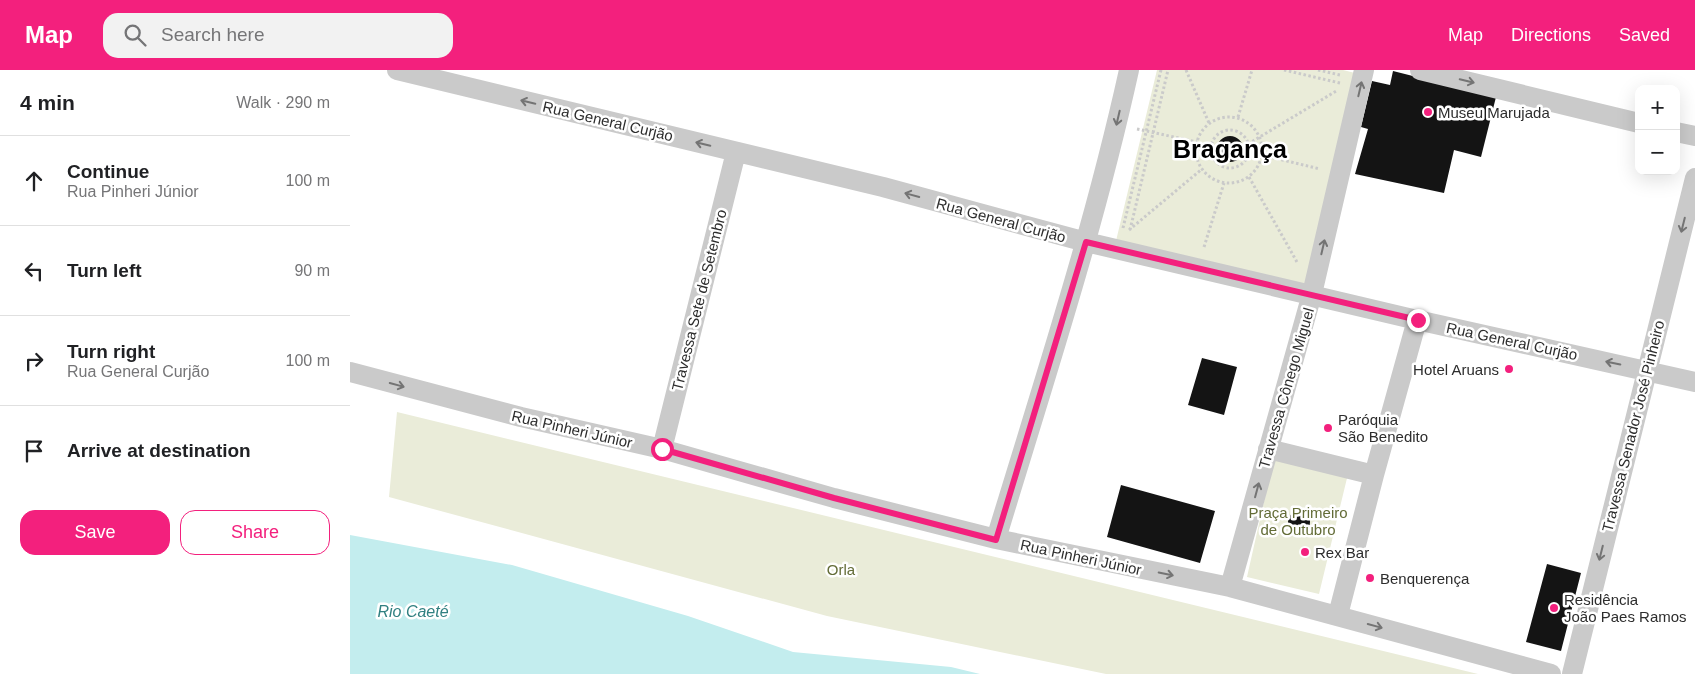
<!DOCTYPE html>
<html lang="en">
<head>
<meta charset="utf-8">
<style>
  :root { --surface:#fff; --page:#f2f2f2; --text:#202124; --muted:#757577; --line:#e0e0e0; --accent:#f3207d }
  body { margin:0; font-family:Helvetica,sans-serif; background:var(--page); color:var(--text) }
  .controls { position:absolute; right:15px; top:15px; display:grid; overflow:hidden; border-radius:10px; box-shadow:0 5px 20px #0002 }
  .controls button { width:45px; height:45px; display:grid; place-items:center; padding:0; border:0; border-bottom:1px solid var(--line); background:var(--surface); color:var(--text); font:25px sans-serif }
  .stop { position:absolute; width:15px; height:15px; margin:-11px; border:4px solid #f3207d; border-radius:50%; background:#fff }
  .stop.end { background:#f3207d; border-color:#fff; box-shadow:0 1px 5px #0008 }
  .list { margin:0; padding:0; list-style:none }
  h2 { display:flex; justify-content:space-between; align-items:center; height:65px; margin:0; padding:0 20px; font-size:21px }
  h2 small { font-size:16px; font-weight:400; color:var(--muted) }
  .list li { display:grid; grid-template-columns:32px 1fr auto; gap:15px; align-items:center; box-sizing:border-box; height:90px; padding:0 20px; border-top:1px solid var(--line) }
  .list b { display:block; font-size:19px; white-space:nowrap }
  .list p { margin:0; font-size:16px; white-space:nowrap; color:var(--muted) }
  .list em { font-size:16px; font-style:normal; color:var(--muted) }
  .actions { display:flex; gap:10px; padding:15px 20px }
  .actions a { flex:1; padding:11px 0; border:1px solid var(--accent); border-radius:15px; text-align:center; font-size:18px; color:var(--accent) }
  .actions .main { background:var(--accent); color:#fff }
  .icon { flex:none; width:28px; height:28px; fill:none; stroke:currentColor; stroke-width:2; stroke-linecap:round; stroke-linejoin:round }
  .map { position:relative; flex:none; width:1345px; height:604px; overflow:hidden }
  header { display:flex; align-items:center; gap:30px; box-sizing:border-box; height:70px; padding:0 25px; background:var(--accent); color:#fff }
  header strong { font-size:24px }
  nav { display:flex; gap:28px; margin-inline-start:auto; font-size:18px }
  .search { width:350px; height:45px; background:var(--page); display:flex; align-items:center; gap:12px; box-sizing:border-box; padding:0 18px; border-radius:15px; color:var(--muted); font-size:19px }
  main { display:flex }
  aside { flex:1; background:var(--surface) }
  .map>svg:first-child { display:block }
  .green { fill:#eaecd9 }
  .water { fill:#c3edee }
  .building { fill:#141414 }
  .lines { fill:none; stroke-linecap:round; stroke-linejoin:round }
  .path { stroke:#cacaca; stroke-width:3; stroke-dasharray:2.5 2.5; stroke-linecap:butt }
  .street { stroke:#cacaca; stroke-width:20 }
  .oneway { stroke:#747474 }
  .route { stroke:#f3207d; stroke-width:6 }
  .poi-dot { fill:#f3207d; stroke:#fff; stroke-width:2 }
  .labels { text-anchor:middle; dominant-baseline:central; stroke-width:5; stroke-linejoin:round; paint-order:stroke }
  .poi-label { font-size:15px; fill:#2d2d2d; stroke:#fff; text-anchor:start }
  .street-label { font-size:15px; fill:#2d2d2d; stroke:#fff }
  .park-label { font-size:15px; fill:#636c37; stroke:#fff }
  .water-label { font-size:16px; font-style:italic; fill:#308081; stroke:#fff }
  .town-label { font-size:25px; font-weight:bold; fill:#000; stroke:#fff }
</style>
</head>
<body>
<header>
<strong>Map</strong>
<div class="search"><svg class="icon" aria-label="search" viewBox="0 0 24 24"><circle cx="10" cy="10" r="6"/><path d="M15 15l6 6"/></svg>Search here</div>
<nav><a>Map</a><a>Directions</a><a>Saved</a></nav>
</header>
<main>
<aside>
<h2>4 min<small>Walk · 290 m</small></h2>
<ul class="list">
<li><svg class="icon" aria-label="ahead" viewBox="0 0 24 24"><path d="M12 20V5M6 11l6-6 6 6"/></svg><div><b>Continue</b><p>Rua Pinheri Júnior</p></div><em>100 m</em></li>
<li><svg class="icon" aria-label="left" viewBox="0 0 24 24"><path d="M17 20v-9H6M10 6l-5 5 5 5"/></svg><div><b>Turn left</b></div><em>90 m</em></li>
<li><svg class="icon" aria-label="right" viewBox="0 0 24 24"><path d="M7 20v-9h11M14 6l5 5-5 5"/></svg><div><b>Turn right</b><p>Rua General Curjão</p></div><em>100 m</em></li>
<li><svg class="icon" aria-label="arrive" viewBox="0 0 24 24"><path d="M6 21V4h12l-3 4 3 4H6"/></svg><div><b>Arrive at destination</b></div></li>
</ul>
<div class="actions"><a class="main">Save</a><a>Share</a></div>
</aside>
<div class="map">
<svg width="1345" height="604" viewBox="0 0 1345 604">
  <rect width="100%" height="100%" fill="#fff"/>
  <path class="green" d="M 807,0 L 993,0 L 1009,4 L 957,220 L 765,175 Z
    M 47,342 L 1128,604 L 756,604 L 477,546 L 39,427 Z
    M 924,387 L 998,404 L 969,524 L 897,507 Z"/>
  <path class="water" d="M 0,465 L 162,495 L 338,546 L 443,582 L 601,597 L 630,604 L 0,604 Z"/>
  <path class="building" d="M 1043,1 L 1146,27 L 1131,87 L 1104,80 L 1094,123 L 1005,104 L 1018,59 L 1011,57 L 1022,11 L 1040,15 Z
    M867 79a13 13 0 1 1 26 0a13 13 0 1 1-26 0Z
    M 852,288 L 887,297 L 874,345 L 838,335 Z
    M 771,415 L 865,441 L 850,493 L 757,467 Z
    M938 452a11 11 0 1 1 22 0a11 11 0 1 1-22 0Z
    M 1197,494 L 1231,503 L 1211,581 L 1176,572 Z"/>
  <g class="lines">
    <path class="path" d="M 836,0 L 859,53
      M 934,0 L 990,13
      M 968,0 L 990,5
      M846 80a33 33 0 1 1 66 0a33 33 0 1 1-66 0Z
      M 888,47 L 902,0
      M 787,59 L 847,72
      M861 79a19 19 0 1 1 38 0a19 19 0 1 1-38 0Z
      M 898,74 L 988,20
      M 912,85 L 970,99
      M 899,107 L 947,192
      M 773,158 L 811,0
      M 779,160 L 852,99
      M 780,160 L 818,0
      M 854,177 L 874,113"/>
    <path class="street" d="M 47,0 L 533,117 L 736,172 L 1067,250 L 1345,312
      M 1070,0 L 1289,53
      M 1326,62 L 1345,66
      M 0,302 L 171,347 L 312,379 L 484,428 L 646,469 L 880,517 L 1201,604
      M 312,379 L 386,82
      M 918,379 L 1024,405
      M 646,469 C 693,314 744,159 779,0
      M 880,517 L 962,224 L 1014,0
      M 988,545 L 1024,405 L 1067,250
      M 1222,604 L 1345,108"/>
  </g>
  <defs><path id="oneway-shaft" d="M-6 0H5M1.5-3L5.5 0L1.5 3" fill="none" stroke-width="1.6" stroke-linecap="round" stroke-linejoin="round" transform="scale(1.25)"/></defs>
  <g class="oneway">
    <use href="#oneway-shaft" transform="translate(1117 11) rotate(14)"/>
    <use href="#oneway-shaft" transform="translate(1010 19) rotate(-77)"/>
    <use href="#oneway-shaft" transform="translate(178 32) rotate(-167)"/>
    <use href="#oneway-shaft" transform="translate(768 48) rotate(103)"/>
    <use href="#oneway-shaft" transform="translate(353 74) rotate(-167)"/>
    <use href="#oneway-shaft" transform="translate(562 125) rotate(-165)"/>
    <use href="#oneway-shaft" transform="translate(1333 155) rotate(104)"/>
    <use href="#oneway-shaft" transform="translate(973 177) rotate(-77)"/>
    <use href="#oneway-shaft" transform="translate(1263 293) rotate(-168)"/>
    <use href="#oneway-shaft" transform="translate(47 315) rotate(15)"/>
    <use href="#oneway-shaft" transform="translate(907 420) rotate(-75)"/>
    <use href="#oneway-shaft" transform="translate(1251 483) rotate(104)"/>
    <use href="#oneway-shaft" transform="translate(816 504) rotate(12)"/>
    <use href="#oneway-shaft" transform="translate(1025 556) rotate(15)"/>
  </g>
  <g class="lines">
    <path class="route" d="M 312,379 L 484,428 L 646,470 L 736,172 L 1068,250"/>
  </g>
  <g class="poi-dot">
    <circle cx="1078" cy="42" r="5"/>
    <circle cx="1159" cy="299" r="5"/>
    <circle cx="978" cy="358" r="5"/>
    <circle cx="955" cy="482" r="5"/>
    <circle cx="1020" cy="508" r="5"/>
    <circle cx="1204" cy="538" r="5"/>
  </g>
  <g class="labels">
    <g class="poi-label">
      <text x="1088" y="42">Museu Marujada</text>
      <text x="1149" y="299" text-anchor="end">Hotel Aruans</text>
      <text x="988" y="349">Paróquia<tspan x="988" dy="17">São Benedito</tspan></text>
      <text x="965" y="482">Rex Bar</text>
      <text x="1030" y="508">Benquerença</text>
      <text x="1214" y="529">Residência<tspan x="1214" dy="17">João Paes Ramos</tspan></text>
    </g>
    <g class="street-label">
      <text transform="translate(258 51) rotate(13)">Rua General Curjão</text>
      <text transform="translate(651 150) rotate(15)">Rua General Curjão</text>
      <text transform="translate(349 230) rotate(-76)">Travessa Sete de Setembro</text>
      <text transform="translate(1162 271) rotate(12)">Rua General Curjão</text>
      <text transform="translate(936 318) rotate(-74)">Travessa Cônego Miguel</text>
      <text transform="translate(1283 356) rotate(-76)">Travessa Senador José Pinheiro</text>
      <text transform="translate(222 359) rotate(13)">Rua Pinheri Júnior</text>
      <text transform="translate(731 487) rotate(12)">Rua Pinheri Júnior</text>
    </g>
    <g class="park-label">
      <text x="948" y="442">Praça Primeiro<tspan x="948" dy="17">de Outubro</tspan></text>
      <text x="491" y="499">Orla</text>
    </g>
    <g class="water-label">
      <text x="63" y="541">Rio Caeté</text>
    </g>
    <g class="town-label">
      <text x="880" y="79">Bragança</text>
    </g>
  </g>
</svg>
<div class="controls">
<button>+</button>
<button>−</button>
</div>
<div class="stop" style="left:312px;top:379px"></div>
<div class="stop end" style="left:1068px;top:250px"></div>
</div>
</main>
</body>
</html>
